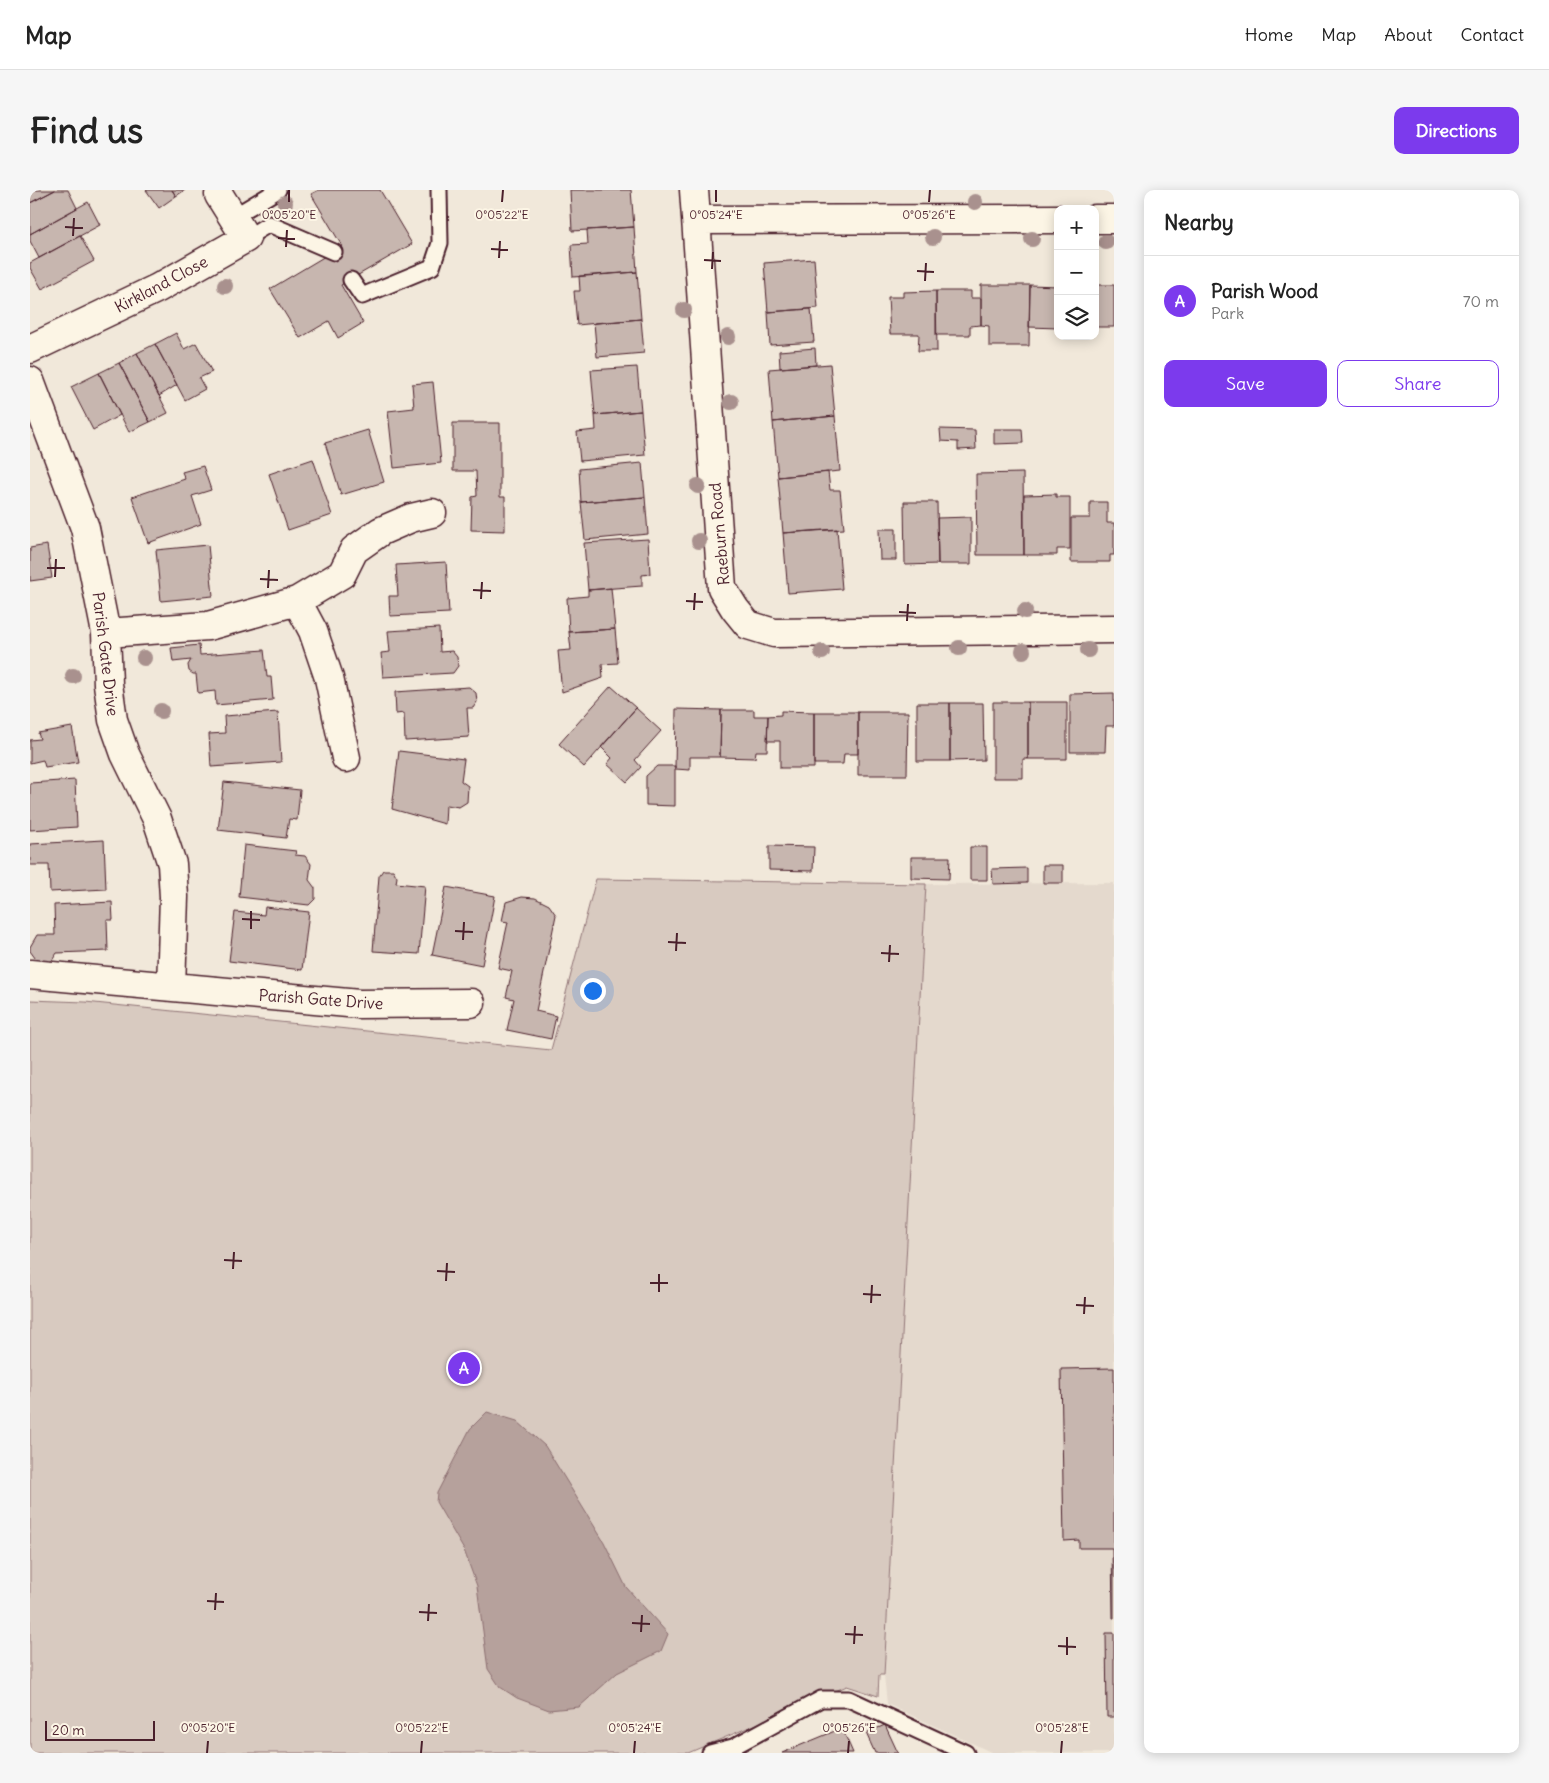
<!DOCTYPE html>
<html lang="en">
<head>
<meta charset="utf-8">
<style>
  :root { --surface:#fff; --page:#f6f6f6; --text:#222; --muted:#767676; --line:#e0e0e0; --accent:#7c3aed }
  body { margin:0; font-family:Delius,sans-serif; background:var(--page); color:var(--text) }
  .controls { position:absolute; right:15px; top:15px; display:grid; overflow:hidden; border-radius:10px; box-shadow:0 2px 12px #0003 }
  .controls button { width:45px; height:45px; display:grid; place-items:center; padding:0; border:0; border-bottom:1px solid var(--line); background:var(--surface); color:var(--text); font:25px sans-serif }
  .scale { position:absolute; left:15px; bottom:12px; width:110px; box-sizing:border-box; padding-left:5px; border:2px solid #4a1f2b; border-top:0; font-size:14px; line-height:18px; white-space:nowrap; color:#4a1f2b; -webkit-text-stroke:4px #fcf5e5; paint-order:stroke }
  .you { position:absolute; left:562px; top:800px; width:18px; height:18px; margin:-12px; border:4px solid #fff; border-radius:50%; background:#1a73e8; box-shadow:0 0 0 8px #1a73e833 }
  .badge { display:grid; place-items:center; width:32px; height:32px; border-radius:50%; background:var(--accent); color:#fff; font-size:16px; font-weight:700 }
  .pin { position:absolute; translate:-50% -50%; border:2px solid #fff; box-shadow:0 1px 5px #0006 }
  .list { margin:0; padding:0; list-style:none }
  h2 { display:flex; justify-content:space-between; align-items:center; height:65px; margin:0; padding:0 20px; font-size:21px }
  h2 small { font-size:16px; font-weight:400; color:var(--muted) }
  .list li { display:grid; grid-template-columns:32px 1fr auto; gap:15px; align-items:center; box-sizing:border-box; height:90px; padding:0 20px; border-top:1px solid var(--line) }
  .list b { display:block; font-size:19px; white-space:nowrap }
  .list p { margin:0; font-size:16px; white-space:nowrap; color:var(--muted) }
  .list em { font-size:16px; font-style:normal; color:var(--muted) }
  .actions { display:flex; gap:10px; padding:15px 20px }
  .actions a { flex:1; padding:11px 0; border:1px solid var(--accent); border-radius:10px; text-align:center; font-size:18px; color:var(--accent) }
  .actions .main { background:var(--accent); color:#fff }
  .icon { flex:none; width:28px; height:28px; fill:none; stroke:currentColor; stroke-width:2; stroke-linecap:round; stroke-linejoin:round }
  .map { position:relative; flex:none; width:1084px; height:1563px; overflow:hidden; border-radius:10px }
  header { display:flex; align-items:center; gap:30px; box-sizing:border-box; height:70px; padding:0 25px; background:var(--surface); border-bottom:1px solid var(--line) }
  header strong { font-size:24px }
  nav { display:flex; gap:28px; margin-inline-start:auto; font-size:18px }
  .intro { display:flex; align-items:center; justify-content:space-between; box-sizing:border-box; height:120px; padding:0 30px }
  h1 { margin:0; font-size:35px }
  .button { padding:12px 22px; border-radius:10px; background:var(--accent); color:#fff; font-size:18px; font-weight:700 }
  main { display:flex; gap:30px; padding:0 30px }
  aside { flex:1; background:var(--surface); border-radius:10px; box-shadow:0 2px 12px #0003 }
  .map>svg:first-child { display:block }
  .built { fill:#e4d9cd }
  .green { fill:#d8cac0; stroke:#917476 }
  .water { fill:#b6a19c; stroke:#8b6d6f }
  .building { fill:#c7b6af; stroke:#4a1f2b }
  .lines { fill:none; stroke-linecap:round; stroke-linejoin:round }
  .service-casing { stroke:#4a1f2b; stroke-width:19 }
  .minor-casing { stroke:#4a1f2b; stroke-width:31 }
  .service { stroke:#fcf5e5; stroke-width:15 }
  .minor { stroke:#fcf5e5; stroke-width:28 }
  .tree { fill:#a9918e }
  .ticks { fill:none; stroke:#4a1f2b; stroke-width:2 }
  .labels { text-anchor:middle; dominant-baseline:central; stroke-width:4; stroke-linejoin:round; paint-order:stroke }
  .street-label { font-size:16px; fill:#4a1f2b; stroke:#fcf5e5 }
  .ticks-label { font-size:12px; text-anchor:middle; fill:#4a1f2b; stroke:#fcf5e5; stroke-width:4; stroke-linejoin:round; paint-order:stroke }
</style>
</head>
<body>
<header>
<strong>Map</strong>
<nav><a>Home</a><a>Map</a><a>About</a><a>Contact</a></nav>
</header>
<div class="intro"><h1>Find us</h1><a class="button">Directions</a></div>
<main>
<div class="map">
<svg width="1084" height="1563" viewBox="0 0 1084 1563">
  <rect width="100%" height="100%" fill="#f1e8da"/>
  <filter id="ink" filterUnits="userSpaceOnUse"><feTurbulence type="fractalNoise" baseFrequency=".02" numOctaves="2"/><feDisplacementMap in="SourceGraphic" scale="10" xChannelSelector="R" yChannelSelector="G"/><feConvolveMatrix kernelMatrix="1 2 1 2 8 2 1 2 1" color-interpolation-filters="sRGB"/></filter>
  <g filter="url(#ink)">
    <path class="built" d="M 1084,693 L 1084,1563 L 963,1563 L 857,1514 L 854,1485 L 896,694 Z"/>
    <path class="green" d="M 566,689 L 896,694 L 854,1485 L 849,1485 L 848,1506 L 817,1496 L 658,1563 L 0,1563 L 0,810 L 55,812 L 521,860 Z"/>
    <path class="water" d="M 457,1222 L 487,1231 L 515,1256 L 574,1352 L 596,1397 L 638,1444 L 631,1461 L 587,1483 L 549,1517 L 519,1520 L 487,1508 L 470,1497 L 458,1479 L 447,1396 L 434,1360 L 406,1312 L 407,1303 L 440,1239 Z"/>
    <path class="building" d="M 0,0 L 25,0 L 0,13 Z
      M 25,0 L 38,0 L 47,18 L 0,44 L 0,13 Z
      M 116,0 L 142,0 L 146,6 L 129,18 Z
      M 142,0 L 155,0 L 146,6 Z
      M 289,0 L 350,0 L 382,54 L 311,95 L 333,133 L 308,148 L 299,131 L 270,148 L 240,99 L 312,56 L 281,4 Z
      M 540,0 L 601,0 L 604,37 L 542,41 Z
      M 58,12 L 70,35 L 9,68 L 0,51 L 0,44 Z
      M 604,37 L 607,82 L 543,87 L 541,55 L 558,54 L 557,40 Z
      M 50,46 L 64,71 L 12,99 L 0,78 L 0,73 Z
      M 784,69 L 788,118 L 738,122 L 734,73 Z
      M 607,82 L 611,129 L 547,135 L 544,101 L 550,101 L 549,86 Z
      M 951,95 L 1000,95 L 999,156 L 959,156 L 959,136 L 951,135 Z
      M 1000,95 L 1028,96 L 1028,138 L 999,137 Z
      M 1065,95 L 1084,95 L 1084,137 L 1065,137 Z
      M 906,101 L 907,161 L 888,161 L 889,144 L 860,144 L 858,107 L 873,107 L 873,102 Z
      M 906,101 L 941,101 L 941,108 L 951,108 L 951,135 L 940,136 L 940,145 L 906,145 Z
      M 781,119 L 784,152 L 740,155 L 738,122 Z
      M 611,129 L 614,163 L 567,167 L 564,133 Z
      M 146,143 L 154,159 L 166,153 L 182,182 L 169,188 L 175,199 L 155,210 L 125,154 Z
      M 125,154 L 147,195 L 129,206 L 107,163 Z
      M 785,158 L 786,175 L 750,178 L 749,161 Z
      M 107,163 L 138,223 L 120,232 L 89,173 Z
      M 89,173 L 120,232 L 99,242 L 69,183 Z
      M 800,174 L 805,226 L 743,232 L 739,179 Z
      M 607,177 L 611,221 L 565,225 L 561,180 Z
      M 69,183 L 90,225 L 63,240 L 41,197 Z
      M 403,192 L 411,273 L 364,278 L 358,221 L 384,218 L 382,194 Z
      M 611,221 L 615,265 L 550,271 L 547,242 L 566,240 L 565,225 Z
      M 805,226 L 810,281 L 748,287 L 743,232 Z
      M 423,233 L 470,233 L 470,307 L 475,307 L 475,341 L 441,340 L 442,307 L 447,306 L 446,281 L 423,281 Z
      M 910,239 L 945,240 L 946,259 L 928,260 L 928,252 L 911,251 Z
      M 964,239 L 992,239 L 993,253 L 964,254 Z
      M 338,240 L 354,292 L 311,305 L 295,253 Z
      M 283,269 L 302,325 L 258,340 L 239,284 Z
      M 612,273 L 615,307 L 551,312 L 549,279 Z
      M 173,276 L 181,300 L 162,306 L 171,334 L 118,353 L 102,307 L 155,289 L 152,282 Z
      M 798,282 L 800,300 L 810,300 L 814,339 L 753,343 L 748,287 Z
      M 993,283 L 994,365 L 947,365 L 946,284 Z
      M 1026,304 L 1026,307 L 1040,307 L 1040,359 L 1027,359 L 1027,365 L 994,365 L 994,305 Z
      M 615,307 L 618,344 L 555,350 L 551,312 Z
      M 874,312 L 907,312 L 908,374 L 875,375 Z
      M 1060,312 L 1077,312 L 1077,333 L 1084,333 L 1084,365 L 1080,365 L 1080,372 L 1041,372 L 1041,328 L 1060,328 Z
      M 941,327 L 941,374 L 908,374 L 907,328 Z
      M 807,339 L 812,399 L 758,403 L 753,343 Z
      M 849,339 L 866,339 L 866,370 L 850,370 Z
      M 618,349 L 620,384 L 612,385 L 612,396 L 558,400 L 554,353 Z
      M 17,355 L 22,388 L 0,391 L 0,358 Z
      M 178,355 L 183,406 L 131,411 L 126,360 Z
      M 416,372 L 419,423 L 360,426 L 359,406 L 368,406 L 366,375 Z
      M 581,398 L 585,439 L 539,442 L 537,408 L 558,406 L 558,400 Z
      M 409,438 L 410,462 L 422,461 L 427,467 L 428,476 L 423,483 L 353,487 L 351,463 L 360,462 L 358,441 Z
      M 585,439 L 588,473 L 572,474 L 573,488 L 532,502 L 528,461 L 541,460 L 539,442 Z
      M 169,455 L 170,465 L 234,460 L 237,487 L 241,487 L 243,510 L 186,515 L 185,501 L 168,503 L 166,484 L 163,484 L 159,481 L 158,475 L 161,470 L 143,472 L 141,458 Z
      M 581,496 L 606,518 L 554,577 L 529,554 Z
      M 439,497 L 446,503 L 447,512 L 443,518 L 437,518 L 439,547 L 375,551 L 374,523 L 366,524 L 365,502 Z
      M 1084,503 L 1084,536 L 1076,536 L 1075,562 L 1040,562 L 1040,504 Z
      M 963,512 L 998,512 L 998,569 L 993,569 L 993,588 L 963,588 Z
      M 998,512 L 1037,512 L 1037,569 L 998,569 Z
      M 887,513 L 920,513 L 920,571 L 887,571 Z
      M 920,513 L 953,513 L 954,570 L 920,571 Z
      M 606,518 L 631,541 L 605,570 L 611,577 L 597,592 L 577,574 L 582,568 L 571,557 Z
      M 646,519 L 691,520 L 690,567 L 660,567 L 660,580 L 645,579 Z
      M 691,520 L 724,520 L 724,526 L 738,526 L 737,561 L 726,561 L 725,568 L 690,567 Z
      M 751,521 L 784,522 L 784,578 L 750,578 L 750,551 L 737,551 L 738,526 L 751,525 Z
      M 248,522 L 251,572 L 181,577 L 179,544 L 195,543 L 194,526 Z
      M 784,522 L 828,522 L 828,564 L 814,564 L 813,574 L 784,574 Z
      M 828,522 L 878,522 L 877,585 L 828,585 Z
      M 42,537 L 48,572 L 15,577 L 13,570 L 0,573 L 0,550 L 10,549 L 8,543 Z
      M 369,561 L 434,569 L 431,591 L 438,596 L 437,612 L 429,617 L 416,615 L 415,634 L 362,619 Z
      M 627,576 L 645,576 L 645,616 L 616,615 L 616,586 Z
      M 45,590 L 47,637 L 0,640 L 0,593 Z
      M 194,592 L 270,600 L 267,630 L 259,629 L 256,648 L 188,640 Z
      M 74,650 L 76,699 L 20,702 L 19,675 L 0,675 L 0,654 Z
      M 214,655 L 266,661 L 265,665 L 275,666 L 281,674 L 279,690 L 285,698 L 285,709 L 279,715 L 209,707 Z
      M 739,656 L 784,657 L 783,681 L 739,680 Z
      M 940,657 L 957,657 L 957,690 L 940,690 Z
      M 881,667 L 920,667 L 919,689 L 881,688 Z
      M 1013,675 L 1033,675 L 1033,693 L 1013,693 Z
      M 997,678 L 997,693 L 963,694 L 962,679 Z
      M 353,680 L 363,680 L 367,687 L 366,693 L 395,696 L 389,764 L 343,761 L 349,686 Z
      M 416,697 L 465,706 L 452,775 L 402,765 Z
      M 492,707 L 505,708 L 519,715 L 526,725 L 506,821 L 526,826 L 521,849 L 477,840 L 484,809 L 476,807 L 482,781 L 468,778 L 478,732 L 472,731 L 476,712 Z
      M 82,712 L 83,730 L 77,730 L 78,761 L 27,763 L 21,772 L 8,772 L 0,761 L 0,757 L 7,745 L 25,745 L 24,715 Z
      M 235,717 L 279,722 L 272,780 L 199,771 L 205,722 L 234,725 Z
      M 1084,1178 L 1084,1428 L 1083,1428 L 1082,1358 L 1049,1358 L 1049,1350 L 1034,1351 L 1031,1179 Z
      M 1076,1443 L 1084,1443 L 1084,1527 L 1077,1527 Z
      M 855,1535 L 868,1563 L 845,1563 L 836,1543 Z
      M 812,1538 L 823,1563 L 752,1563 Z"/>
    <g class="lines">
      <g class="service-casing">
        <path id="service" d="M 203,27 L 248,0
          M 216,48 L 239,34 L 304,62
          M 321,90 L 332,106 L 402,77 L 410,53 L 409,0
          M 680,1563 L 703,1557 L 791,1509 L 819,1509 L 936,1563"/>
      </g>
      <g class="minor-casing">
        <path id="minor" d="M 664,0 L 692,398 L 705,419 L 718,435 L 744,443 L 1084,439
          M 1065,29 L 1084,29
          M 667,30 L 1028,29
          M 0,159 L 128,98 L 216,48 L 189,5
          M 0,191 L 55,338 L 76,443 L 78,494 L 83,530 L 95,564 L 127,629 L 142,674 L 144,707 L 141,797
          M 267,411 L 283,441 L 299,488 L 316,568
          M 76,443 L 178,436 L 267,411 L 312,384 L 324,360 L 351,341 L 381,328 L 402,323
          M 0,784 L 329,814 L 441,813"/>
      </g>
      <use href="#service" class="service"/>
      <use href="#minor" class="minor"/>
    </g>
    <g class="tree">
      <circle cx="945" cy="12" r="8"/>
      <circle cx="255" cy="13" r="8"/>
      <circle cx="903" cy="47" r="8"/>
      <circle cx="1002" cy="49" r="8"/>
      <circle cx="1076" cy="52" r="8"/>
      <circle cx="195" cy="96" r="8"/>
      <circle cx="654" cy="120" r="8"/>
      <circle cx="698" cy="147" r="8"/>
      <circle cx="701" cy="212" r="8"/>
      <circle cx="668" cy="296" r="8"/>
      <circle cx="669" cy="351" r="8"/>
      <circle cx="995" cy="421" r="8"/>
      <circle cx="929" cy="458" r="8"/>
      <circle cx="1058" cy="460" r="8"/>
      <circle cx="993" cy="461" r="8"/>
      <circle cx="792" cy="462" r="8"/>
      <circle cx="114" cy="468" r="8"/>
      <circle cx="43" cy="486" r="8"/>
      <circle cx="131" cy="521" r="8"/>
    </g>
  </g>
  <path class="ticks" d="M 259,12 L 259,0M 472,12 L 473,0M 686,12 L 686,0M 899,12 L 900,0M 35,37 L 53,38M 43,46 L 44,28M 248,48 L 265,49M 256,57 L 257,40M 461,59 L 478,60M 469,68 L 470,51M 674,70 L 691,71M 682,79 L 683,62M 887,81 L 904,82M 895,91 L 896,73M 17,378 L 35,378M 25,387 L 26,369M 230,389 L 248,390M 238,398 L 239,380M 443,400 L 461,401M 451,409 L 452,392M 656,411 L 673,412M 664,420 L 665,403M 869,422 L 886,423M 877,431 L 878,414M 212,729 L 230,730M 221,739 L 221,721M 425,741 L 443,742M 433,750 L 434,732M 638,752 L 656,753M 646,761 L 647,743M 851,763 L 869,764M 859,772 L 860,755M 194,1070 L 212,1071M 203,1079 L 204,1062M 407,1081 L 425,1082M 416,1091 L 417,1073M 620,1093 L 638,1093M 629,1102 L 629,1084M 833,1104 L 851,1105M 841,1113 L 842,1095M 1046,1115 L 1064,1116M 1054,1124 L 1055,1107M 177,1411 L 194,1412M 185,1420 L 186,1403M 389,1422 L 407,1423M 398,1431 L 399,1414M 602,1433 L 620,1434M 611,1442 L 612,1425M 815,1444 L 833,1445M 824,1454 L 825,1436M 1028,1456 L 1046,1457M 1037,1465 L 1037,1447M 177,1563 L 178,1551M 391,1563 L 392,1551M 604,1563 L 605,1551M 818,1563 L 819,1551M 1031,1563 L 1032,1551"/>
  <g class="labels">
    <g class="street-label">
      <text transform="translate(131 94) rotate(-28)">Kirkland Close</text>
      <text transform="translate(689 344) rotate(-95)">Raeburn Road</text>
      <text transform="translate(76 464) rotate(83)">Parish Gate Drive</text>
      <text transform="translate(291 809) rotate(4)">Parish Gate Drive</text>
    </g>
  </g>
  <g class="ticks-label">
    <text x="259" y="29">0°05'20"E</text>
    <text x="472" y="29">0°05'22"E</text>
    <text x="686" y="29">0°05'24"E</text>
    <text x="899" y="29">0°05'26"E</text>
    <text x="178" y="1542">0°05'20"E</text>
    <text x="392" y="1542">0°05'22"E</text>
    <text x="605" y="1542">0°05'24"E</text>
    <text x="819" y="1542">0°05'26"E</text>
    <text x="1032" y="1542">0°05'28"E</text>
  </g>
</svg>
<div class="controls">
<button>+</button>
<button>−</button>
<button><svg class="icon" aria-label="layers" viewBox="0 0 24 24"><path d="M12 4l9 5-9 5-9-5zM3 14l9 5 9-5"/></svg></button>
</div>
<div class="scale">20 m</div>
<div class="you"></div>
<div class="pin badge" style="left:434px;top:1178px">A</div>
</div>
<aside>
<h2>Nearby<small></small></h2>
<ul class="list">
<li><span class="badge">A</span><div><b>Parish Wood</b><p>Park</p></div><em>70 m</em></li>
</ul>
<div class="actions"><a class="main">Save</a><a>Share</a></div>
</aside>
</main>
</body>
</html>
